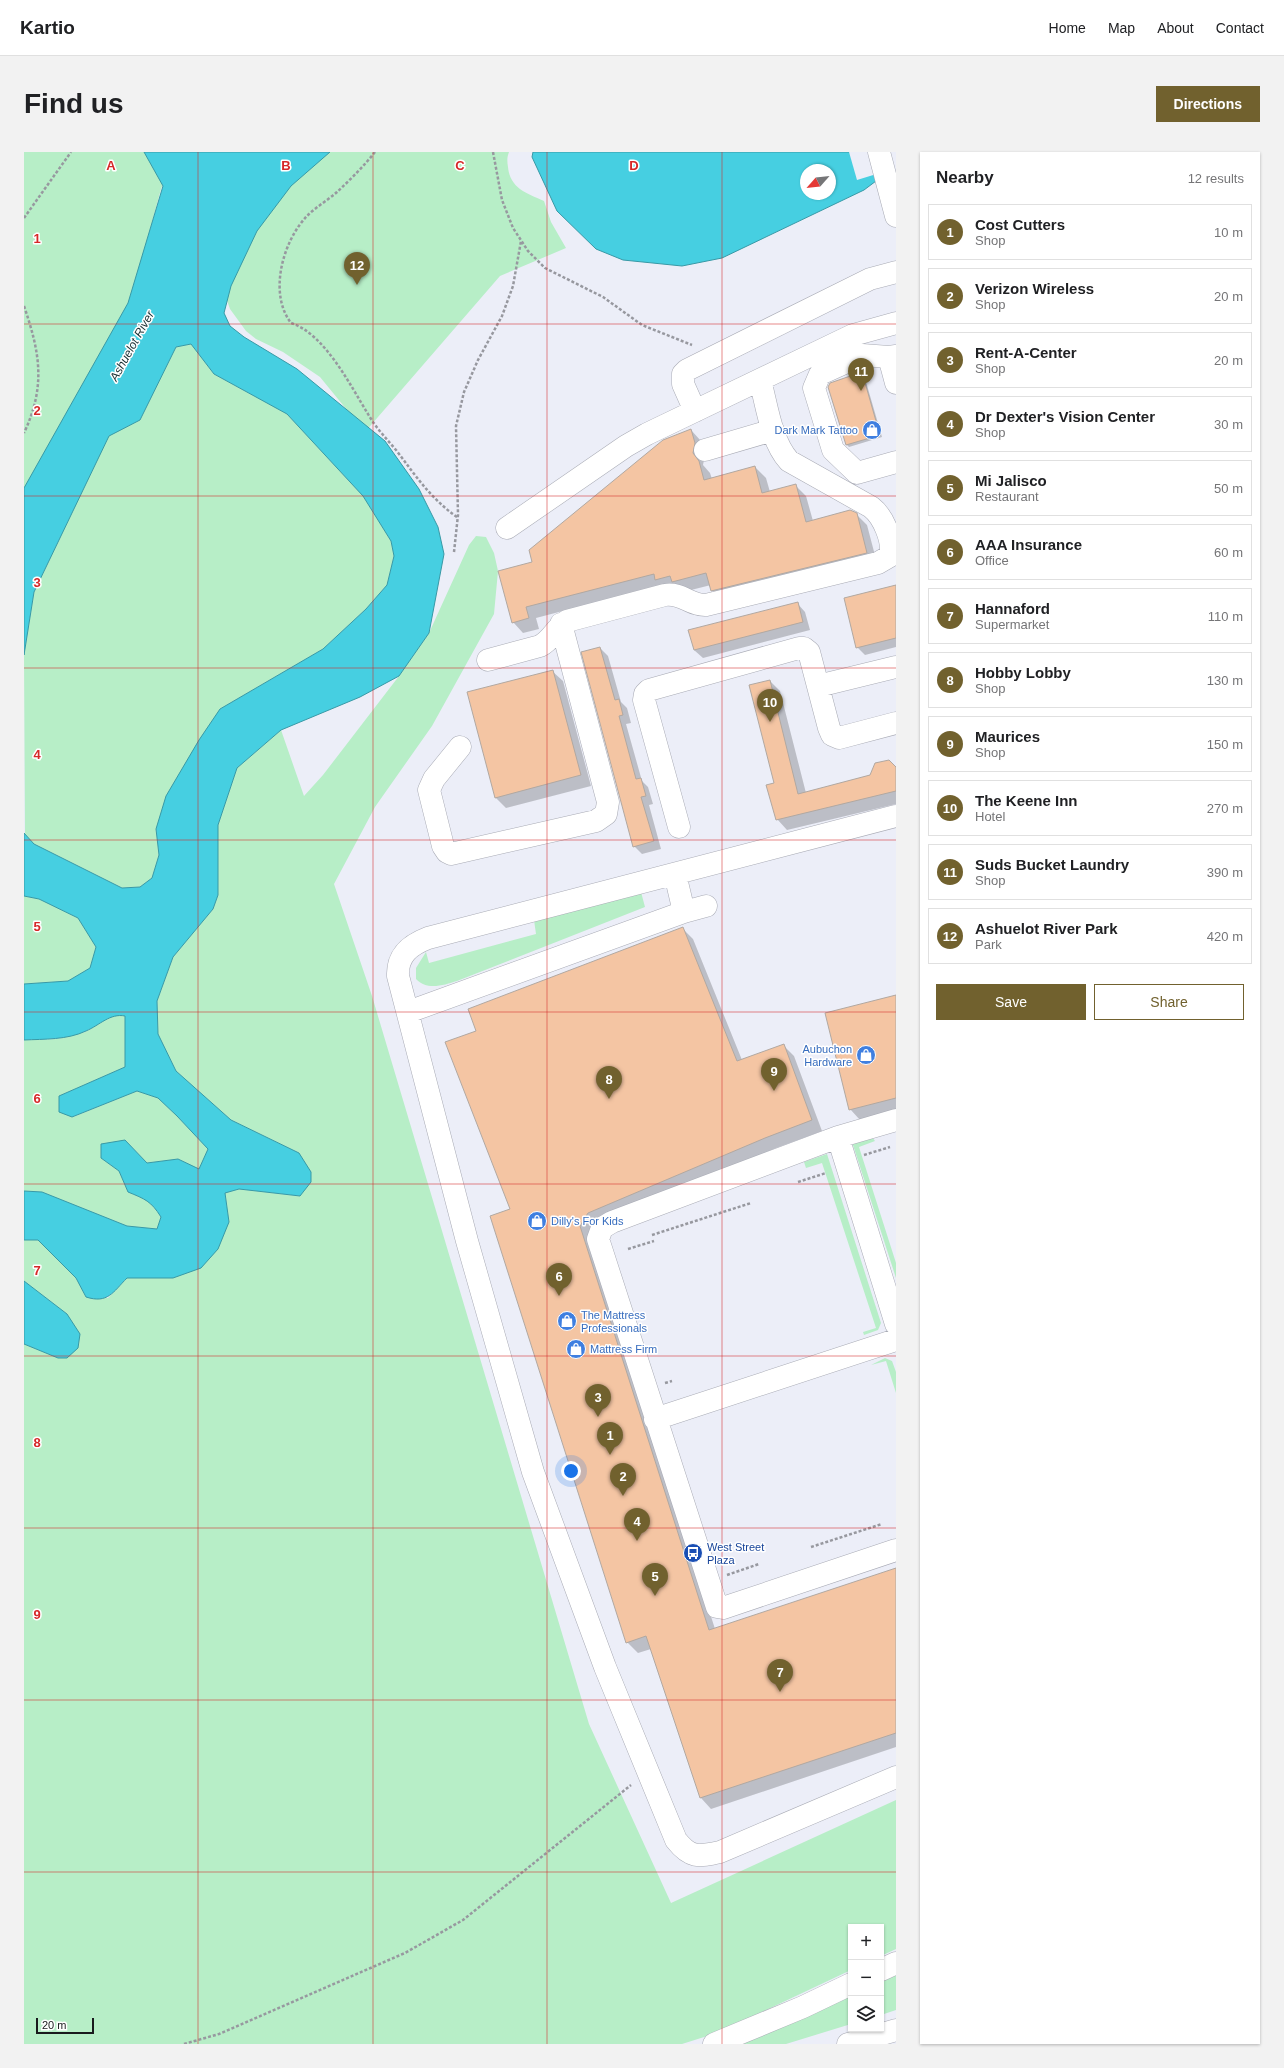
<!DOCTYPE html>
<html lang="en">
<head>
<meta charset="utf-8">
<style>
  :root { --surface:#fff; --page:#f2f2f2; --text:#202124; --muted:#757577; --line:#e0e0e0; --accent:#71612e }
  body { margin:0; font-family:Arial,sans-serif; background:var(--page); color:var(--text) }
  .controls { position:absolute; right:12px; bottom:12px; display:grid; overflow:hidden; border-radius:0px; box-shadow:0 1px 3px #0004 }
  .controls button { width:36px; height:36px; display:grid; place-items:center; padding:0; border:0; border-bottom:1px solid var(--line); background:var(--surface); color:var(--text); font:20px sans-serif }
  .compass { position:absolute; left:776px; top:12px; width:36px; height:36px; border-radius:50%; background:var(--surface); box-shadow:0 1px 3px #0004; rotate:243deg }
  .scale { position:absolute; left:12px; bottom:10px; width:58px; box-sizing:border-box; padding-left:4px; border:2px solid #191a1d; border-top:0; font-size:11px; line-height:14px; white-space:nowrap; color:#191a1d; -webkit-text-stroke:3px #fff; paint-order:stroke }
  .you { position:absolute; left:547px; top:1319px; width:14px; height:14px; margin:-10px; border:3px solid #fff; border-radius:50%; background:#1a73e8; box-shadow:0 0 0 6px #1a73e833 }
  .badge { display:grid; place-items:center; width:26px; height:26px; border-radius:50%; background:var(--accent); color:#fff; font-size:13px; font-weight:700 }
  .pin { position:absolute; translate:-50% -33px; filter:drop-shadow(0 1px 2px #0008) }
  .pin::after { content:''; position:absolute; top:21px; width:14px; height:12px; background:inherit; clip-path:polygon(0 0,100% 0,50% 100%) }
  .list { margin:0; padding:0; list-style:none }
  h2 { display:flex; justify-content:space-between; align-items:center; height:52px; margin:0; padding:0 16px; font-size:17px }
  h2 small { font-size:13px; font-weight:400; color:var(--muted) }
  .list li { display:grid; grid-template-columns:26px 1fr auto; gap:12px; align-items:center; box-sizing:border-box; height:56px; margin:0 8px 8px; padding:0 8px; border:1px solid var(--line); border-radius:0px }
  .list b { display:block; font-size:15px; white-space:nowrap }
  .list p { margin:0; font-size:13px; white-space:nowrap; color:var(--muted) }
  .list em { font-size:13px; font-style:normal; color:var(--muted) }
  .actions { display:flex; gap:8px; padding:12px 16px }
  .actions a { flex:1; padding:9px 0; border:1px solid var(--accent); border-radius:0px; text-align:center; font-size:14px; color:var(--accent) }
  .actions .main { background:var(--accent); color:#fff }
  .icon { flex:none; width:22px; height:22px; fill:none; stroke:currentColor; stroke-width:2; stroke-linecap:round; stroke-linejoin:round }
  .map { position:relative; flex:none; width:872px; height:1892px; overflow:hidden; border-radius:0px }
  header { display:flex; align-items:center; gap:24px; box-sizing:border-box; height:56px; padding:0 20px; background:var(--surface); border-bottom:1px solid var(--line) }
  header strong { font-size:19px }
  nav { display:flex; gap:22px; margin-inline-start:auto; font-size:14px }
  .intro { display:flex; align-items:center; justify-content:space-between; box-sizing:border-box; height:96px; padding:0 24px }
  h1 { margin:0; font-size:28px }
  .button { padding:10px 18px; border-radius:0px; background:var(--accent); color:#fff; font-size:14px; font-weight:700 }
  main { display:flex; gap:24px; padding:0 24px }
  aside { flex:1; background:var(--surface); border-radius:0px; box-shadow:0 1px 3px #0004 }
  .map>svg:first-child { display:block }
  .green { fill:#b7eec7 }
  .water { fill:#46cfe1; stroke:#3899a6; fill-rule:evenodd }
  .pier { fill:#eceef8 }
  .shadow { fill:#0003 }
  .building { fill:#f4c5a3; stroke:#b1a8a1 }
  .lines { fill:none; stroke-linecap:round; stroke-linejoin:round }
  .minor-casing { stroke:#a9abb5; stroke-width:23 }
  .highway-casing { stroke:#a9abb5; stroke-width:23 }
  .path { stroke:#97989f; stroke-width:2.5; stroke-dasharray:3 2; stroke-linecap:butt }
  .minor { stroke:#fff; stroke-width:22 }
  .highway { stroke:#fff; stroke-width:22 }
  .grid { fill:none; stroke:#d62828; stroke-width:1; stroke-opacity:0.55 }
  .labels { text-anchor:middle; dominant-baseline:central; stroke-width:3; stroke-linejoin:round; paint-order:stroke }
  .shop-label { font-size:11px; fill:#366cbe; stroke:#fff; text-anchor:start }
  .transit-label { font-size:11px; fill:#164399; stroke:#fff; text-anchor:start }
  .water-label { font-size:12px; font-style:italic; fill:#182f32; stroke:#fff }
  .grid-label { font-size:13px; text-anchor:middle; font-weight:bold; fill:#d62828; stroke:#fff; stroke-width:3; stroke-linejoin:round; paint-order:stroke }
</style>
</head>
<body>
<header>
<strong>Kartio</strong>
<nav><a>Home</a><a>Map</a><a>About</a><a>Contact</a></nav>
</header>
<div class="intro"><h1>Find us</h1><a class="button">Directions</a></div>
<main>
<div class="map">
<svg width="872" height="1892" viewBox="0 0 872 1892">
  <rect width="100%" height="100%" fill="#eceef8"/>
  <path class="green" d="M 0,0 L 152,0 L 137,37 L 105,156 L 0,364 Z
    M 278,0 L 485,0 C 483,5 483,9 484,15 C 486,36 502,41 520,49 L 527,70 L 542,96 L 476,124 L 341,280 L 296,225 L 259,200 L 232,187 L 222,179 L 206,157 L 200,140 L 201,112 Z
    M 167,192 L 190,222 L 263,262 L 339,344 L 367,389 L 370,404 L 363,433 L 342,457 L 299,497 L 196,557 L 132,677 L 135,703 L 128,726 L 116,735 L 98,736 L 10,692 L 1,683 L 0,503 L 10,440 L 85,283 L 116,268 L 152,195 Z
    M 452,384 L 462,385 L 470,401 L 474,419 L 470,462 L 408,574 L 351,655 L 310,732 L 348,844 L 565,1572 L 647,1751 L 872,1648 L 872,1797 L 857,1804 L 857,1775 L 827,1775 L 827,1818 L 696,1880 L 658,1892 L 0,1892 L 0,1192 L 34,1206 L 43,1162 L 0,1129 L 0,1088 L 14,1088 L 52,1126 L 62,1145 L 84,1146 L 103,1126 L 149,1126 L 205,1070 L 201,1041 L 215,1037 L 275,1044 L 275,1001 L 207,968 L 152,919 L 134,882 L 133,849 L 149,805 L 189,757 L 194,743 L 194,673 L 213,616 L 257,578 L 280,644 L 299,623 L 375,524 L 405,481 L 445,393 Z
    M 617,740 L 621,755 L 433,829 C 420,833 403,839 392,827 L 392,816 L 402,800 L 405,811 L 512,782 L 510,768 Z
    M 0,744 L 15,747 L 54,766 L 72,795 L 66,816 L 44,829 L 0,832 Z
    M 91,862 L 101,863 L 101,915 L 35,944 L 49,965 L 113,939 L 134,946 L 153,964 L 184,997 L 175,1018 L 154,1007 L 123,1011 L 101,988 L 77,1006 L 95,1019 L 104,1040 C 122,1047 127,1049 137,1065 L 133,1077 L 103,1074 L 18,1040 L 0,1039 L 0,888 L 32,887 L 61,880 Z
    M 848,985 L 851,989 L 835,995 L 872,1111 L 872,1126 L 828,990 Z
    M 803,1002 L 857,1171 L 854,1178 L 840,1183 L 839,1180 L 852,1176 L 798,1011 L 782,1016 L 780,1010 Z
    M 861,1206 L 868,1209 L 872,1220 L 872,1241 L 862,1209 L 847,1213 Z
    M 872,1823 L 872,1858 L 857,1863 L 857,1830 Z
    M 827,1843 L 827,1872 L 762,1892 L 716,1892 Z"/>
  <path class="water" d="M 120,0 L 306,0 L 267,34 L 233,79 L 207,134 L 200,161 L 206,174 L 220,185 L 273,217 L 361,289 L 395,337 L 414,375 L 420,402 L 405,481 L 375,524 L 336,545 L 257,578 L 213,616 L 194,673 L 194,743 L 189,757 L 149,805 L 133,849 L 134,882 L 152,919 L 207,968 L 275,1001 L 287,1020 L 287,1030 L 276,1044 L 215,1037 L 201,1041 L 205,1070 L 194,1097 L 177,1116 L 149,1126 L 103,1126 C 89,1140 84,1152 62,1145 L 52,1126 L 14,1088 L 0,1088 L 0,1039 L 18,1040 L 103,1074 L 133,1077 L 137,1065 C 127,1049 121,1047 104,1040 L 95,1019 L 77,1006 L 77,992 L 101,988 L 123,1011 L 154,1007 L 175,1017 L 184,997 L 153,964 L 134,946 L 113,939 L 48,965 L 35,960 L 35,944 L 101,915 L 101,864 C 86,861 76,873 62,879 C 43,888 20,887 0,888 L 0,832 L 44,829 L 66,816 L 72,795 L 54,766 L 15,747 L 0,744 L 0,681 L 10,692 L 98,736 L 116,735 L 128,726 L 135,703 L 132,677 L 142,644 L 175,588 L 196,557 L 299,497 L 342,457 L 363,433 L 370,404 L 367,389 L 339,344 L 263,262 L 190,222 L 167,192 L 152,195 L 116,268 L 85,284 L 10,440 L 0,503 L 0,336 L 104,151 L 139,34 Z
    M 509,0 L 872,0 L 872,14 L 840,38 L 698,106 L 658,114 L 599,108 L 572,97 L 533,59 L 508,5 ZM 782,18 L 806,18 L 806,42 L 782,42 Z
    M 0,1129 L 43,1162 L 56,1182 L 54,1196 L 43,1206 L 34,1206 L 0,1192 Z"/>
  <path class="pier" d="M 825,0 L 872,0 L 872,16 L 833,28 Z"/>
  <path class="shadow" d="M 837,221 L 840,223 L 858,285 L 825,295 L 823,293 Z
    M 667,278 L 677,289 L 681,303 L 679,313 L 686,321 L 688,327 L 731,315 L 742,326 L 746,340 L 771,333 L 782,344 L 789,369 L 832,362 L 843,373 L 853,411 L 699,449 L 688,438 L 687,433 L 659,440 L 638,433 L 512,466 L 515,477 L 499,481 L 489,470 L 509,411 Z
    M 872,434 L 872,495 L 841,503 L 833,495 Z
    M 773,451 L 781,460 L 786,478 L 679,506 L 670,498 Z
    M 576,496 L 584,504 L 597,550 L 603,556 L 607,571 L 602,572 L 618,629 L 624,635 L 629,652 L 625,653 L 637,697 L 618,702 L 610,694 Z
    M 528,519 L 539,529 L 567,634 L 482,656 L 471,645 Z
    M 746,529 L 756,539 L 782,641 L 872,616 L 872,652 L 763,678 L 753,667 Z
    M 658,776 L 669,787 L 718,908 L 759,893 L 770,904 L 798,979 L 752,996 L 575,1071 L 566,1085 L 691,1477 L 872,1417 L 872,1595 L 687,1657 L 677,1646 L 627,1497 L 614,1501 L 603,1490 L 487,1058 L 453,880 Z
    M 872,844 L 872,959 L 836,968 L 826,957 Z"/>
  <path class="building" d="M 838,220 L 856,283 L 822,293 L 804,235 L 806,231 Z
    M 667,277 L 671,291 L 669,301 L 675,309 L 680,328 L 731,314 L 738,341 L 772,332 L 782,370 L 826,358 L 833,361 L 843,401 L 687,439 L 682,421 L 648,430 L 646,424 L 631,428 L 630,422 L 502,455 L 505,466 L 488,471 L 474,419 L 508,410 L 505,398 L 639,288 Z
    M 872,433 L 872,486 L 832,496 L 820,446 Z
    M 774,450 L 779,470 L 670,498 L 664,478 Z
    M 576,495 L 591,548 L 595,547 L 599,563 L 595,564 L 612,627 L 617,626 L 622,644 L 617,645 L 630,689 L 609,695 L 557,500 Z
    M 529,518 L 557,623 L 471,646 L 443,540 Z
    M 746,528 L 774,642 L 846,623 L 851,611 L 865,608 L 872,615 L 872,639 L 752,668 L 742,633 L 750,631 L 725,533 Z
    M 659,775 L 713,909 L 760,892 L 788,968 L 741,986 L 564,1061 L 556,1074 L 685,1478 L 872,1416 L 872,1581 L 676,1646 L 622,1484 L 602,1491 L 466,1064 L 486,1057 L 421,890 L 452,879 L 444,857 Z
    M 872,843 L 872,946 L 825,958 L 801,861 Z"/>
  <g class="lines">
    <g class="minor-casing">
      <path id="minor" d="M 855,0 L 872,64
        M 872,204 L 865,205 L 872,231
        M 865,205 L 838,203 L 796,222 L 790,236 L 809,298 L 833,321 L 872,310
        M 671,259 L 659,232 L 659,222 L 663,218 L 846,127 L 872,120
        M 681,298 L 749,278
        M 483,376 L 602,294 L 623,282 L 829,183 L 872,171
        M 464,508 L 516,494 C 528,488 532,475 543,469 L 641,443 C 657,440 667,454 682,453 L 854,411 L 866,404 C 870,389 859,364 847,355 L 765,309 C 747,289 743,254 736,228
        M 794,534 L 872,515
        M 436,595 L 410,627 L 405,638 L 419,694 L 423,700 L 427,702 L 572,669 L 582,662 L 584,650 L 537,472
        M 872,664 L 404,786 C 386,793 373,803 374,824 L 443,1089 L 509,1320 L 581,1515 L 652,1688 C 666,1706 674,1705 696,1700 L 872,1625
        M 655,675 L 620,548 L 621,542 L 625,538 L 775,496 L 780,496 L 785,500 L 805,576 L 808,583 L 815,586 L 872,571
        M 651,722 L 660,760 L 682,754
        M 384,860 L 660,760
        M 872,968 L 814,985 L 588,1070 L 578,1076 L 574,1087 L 693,1455 L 699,1456 L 872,1398
        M 814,985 L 872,1172
        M 631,1267 L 872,1188"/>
    </g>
    <g class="highway-casing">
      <path id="highway" d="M 857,1818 L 872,1811
        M 690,1892 L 779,1855 L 827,1832
        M 824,1892 L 872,1878"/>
    </g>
    <path class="path" d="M 351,0 C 340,14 326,28 313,40 C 304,48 292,55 284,63 C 259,88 244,141 267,171 C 301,182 326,233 344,262 C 352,276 362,286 372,298 C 392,324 406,346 433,365
      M 469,0 L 478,48 L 489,76 L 504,99 L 521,116 L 579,145 L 618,173 L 668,193
      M 0,66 L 47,0
      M 0,154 C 16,201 22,234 0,281
      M 430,400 L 434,363 L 432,274 L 440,240 L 454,208 L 478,164 L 489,134 L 497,89
      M 840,1003 L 866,995
      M 774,1030 L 802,1021
      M 628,1083 L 727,1051
      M 604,1097 L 630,1089
      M 641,1231 L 648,1229
      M 787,1395 L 858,1372
      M 703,1423 L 735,1412
      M 160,1892 L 195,1882 L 381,1801 L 439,1768 L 607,1633"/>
    <use href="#minor" class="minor"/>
    <use href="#highway" class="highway"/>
  </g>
  <path class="grid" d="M 174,0 L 174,1892M 349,0 L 349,1892M 523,0 L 523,1892M 698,0 L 698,1892M 0,172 L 872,172M 0,344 L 872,344M 0,516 L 872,516M 0,688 L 872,688M 0,860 L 872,860M 0,1032 L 872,1032M 0,1204 L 872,1204M 0,1376 L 872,1376M 0,1548 L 872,1548M 0,1720 L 872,1720"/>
  <defs>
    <g id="shop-disc" transform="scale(1)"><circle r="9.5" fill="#3f7fe0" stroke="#fff"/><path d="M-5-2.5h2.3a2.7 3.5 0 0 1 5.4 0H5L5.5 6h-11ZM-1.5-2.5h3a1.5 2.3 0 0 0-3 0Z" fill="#fff"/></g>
    <g id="bus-disc" transform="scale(1)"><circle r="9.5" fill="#1a4fb4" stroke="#fff"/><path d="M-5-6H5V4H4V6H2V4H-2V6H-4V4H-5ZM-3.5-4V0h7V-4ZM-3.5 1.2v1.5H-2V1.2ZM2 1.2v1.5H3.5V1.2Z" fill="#fff"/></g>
  </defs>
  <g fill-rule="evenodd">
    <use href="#shop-disc" x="848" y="278"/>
    <use href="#shop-disc" x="842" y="903"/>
    <use href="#shop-disc" x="513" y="1069"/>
    <use href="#shop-disc" x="543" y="1169"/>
    <use href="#shop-disc" x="552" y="1197"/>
    <use href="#bus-disc" x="669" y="1401"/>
  </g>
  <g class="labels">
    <g class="shop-label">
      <text x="834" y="278" text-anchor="end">Dark Mark Tattoo</text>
      <text x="828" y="897" text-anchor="end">Aubuchon<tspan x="828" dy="13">Hardware</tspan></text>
      <text x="527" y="1069">Dilly's For Kids</text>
      <text x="557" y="1163">The Mattress<tspan x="557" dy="13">Professionals</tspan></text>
      <text x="566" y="1197">Mattress Firm</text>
    </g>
    <g class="transit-label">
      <text x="683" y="1395">West Street<tspan x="683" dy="13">Plaza</tspan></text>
    </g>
    <g class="water-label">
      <text transform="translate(108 194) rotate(-61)">Ashuelot River</text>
    </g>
  </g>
  <g class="grid-label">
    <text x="87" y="18">A</text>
    <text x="262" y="18">B</text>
    <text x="436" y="18">C</text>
    <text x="610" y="18">D</text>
    <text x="13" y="91">1</text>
    <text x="13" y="263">2</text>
    <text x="13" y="435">3</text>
    <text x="13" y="607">4</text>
    <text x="13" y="779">5</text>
    <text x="13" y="951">6</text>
    <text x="13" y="1123">7</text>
    <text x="13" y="1295">8</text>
    <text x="13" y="1467">9</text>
  </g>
</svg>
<div class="controls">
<button>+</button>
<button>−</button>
<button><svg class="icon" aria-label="layers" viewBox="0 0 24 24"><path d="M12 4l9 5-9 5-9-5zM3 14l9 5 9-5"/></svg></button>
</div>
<svg class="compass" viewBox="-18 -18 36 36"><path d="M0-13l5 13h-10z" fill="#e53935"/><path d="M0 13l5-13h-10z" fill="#757577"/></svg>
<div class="scale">20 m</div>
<div class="you"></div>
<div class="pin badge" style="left:586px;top:1303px">1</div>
<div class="pin badge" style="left:599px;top:1344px">2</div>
<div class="pin badge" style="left:574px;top:1265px">3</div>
<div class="pin badge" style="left:613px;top:1389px">4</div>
<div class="pin badge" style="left:631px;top:1444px">5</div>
<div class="pin badge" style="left:535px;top:1144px">6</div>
<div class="pin badge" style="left:756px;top:1540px">7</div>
<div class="pin badge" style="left:585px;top:947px">8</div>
<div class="pin badge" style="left:750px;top:939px">9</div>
<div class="pin badge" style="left:746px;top:570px">10</div>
<div class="pin badge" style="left:837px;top:239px">11</div>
<div class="pin badge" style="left:333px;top:133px">12</div>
</div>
<aside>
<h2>Nearby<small>12 results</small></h2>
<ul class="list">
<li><span class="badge">1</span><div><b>Cost Cutters</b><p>Shop</p></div><em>10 m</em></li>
<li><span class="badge">2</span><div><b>Verizon Wireless</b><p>Shop</p></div><em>20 m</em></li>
<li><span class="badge">3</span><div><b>Rent-A-Center</b><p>Shop</p></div><em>20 m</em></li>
<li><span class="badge">4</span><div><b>Dr Dexter's Vision Center</b><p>Shop</p></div><em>30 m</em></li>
<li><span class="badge">5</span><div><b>Mi Jalisco</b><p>Restaurant</p></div><em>50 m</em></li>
<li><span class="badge">6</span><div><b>AAA Insurance</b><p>Office</p></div><em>60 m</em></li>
<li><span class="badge">7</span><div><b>Hannaford</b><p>Supermarket</p></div><em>110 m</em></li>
<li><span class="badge">8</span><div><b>Hobby Lobby</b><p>Shop</p></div><em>130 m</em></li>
<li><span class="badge">9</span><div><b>Maurices</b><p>Shop</p></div><em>150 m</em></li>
<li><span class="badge">10</span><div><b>The Keene Inn</b><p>Hotel</p></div><em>270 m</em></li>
<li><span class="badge">11</span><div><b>Suds Bucket Laundry</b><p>Shop</p></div><em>390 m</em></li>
<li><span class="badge">12</span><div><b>Ashuelot River Park</b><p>Park</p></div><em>420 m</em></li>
</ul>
<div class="actions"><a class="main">Save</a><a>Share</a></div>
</aside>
</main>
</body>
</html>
